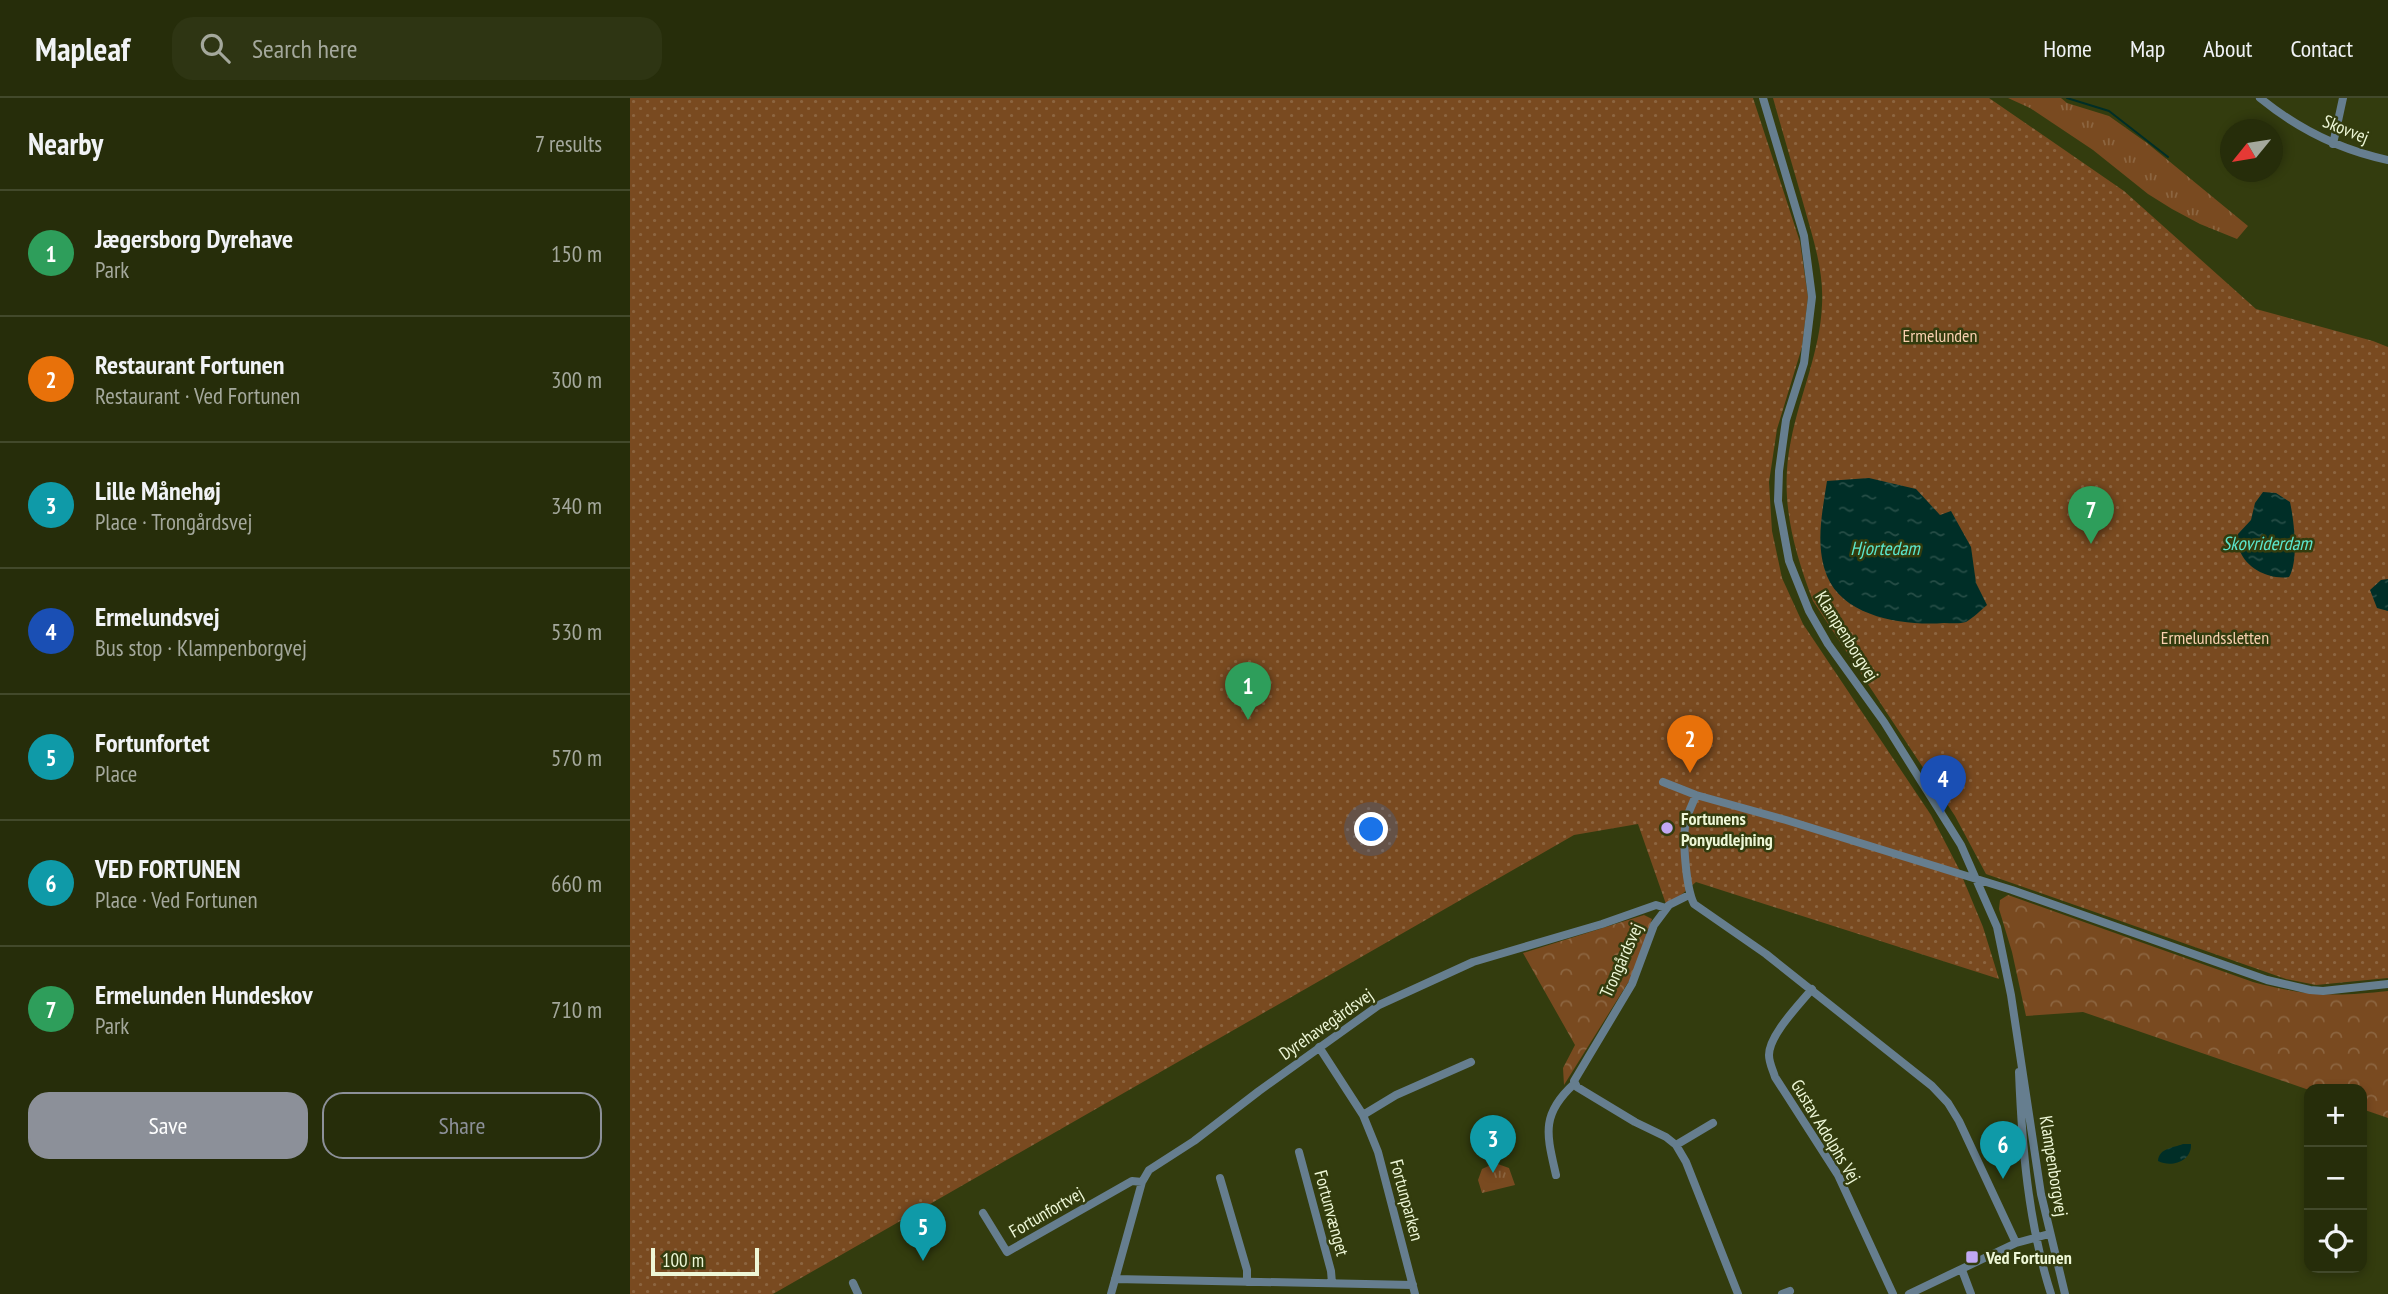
<!DOCTYPE html>
<html lang="en">
<head>
<meta charset="utf-8">
<style>
  :root { --surface:#262d0a; --page:#2e3513; --text:#f1f3f6; --muted:#a4a89c; --line:#42492b; --accent:#8c9099 }
  body { margin:0; font-family:"PT Sans Narrow",sans-serif; background:var(--page); color:var(--text) }
  .controls { position:absolute; right:21px; bottom:21px; display:grid; overflow:hidden; border-radius:14px; box-shadow:0 4px 10px #0003 }
  .controls button { width:63px; height:63px; display:grid; place-items:center; padding:0; border:0; border-bottom:2px solid var(--line); background:var(--surface); color:var(--text); font:35px sans-serif }
  .compass { position:absolute; left:1590px; top:21px; width:63px; height:63px; border-radius:50%; background:var(--surface); box-shadow:0 4px 10px #0003; rotate:240deg }
  .scale { position:absolute; left:21px; bottom:18px; width:108px; box-sizing:border-box; padding-left:7px; border:4px solid #eef7d7; border-top:0; font-size:19px; line-height:24px; white-space:nowrap; color:#eef7d7; -webkit-text-stroke:5px #333c0e; paint-order:stroke }
  .you { position:absolute; left:742px; top:732px; width:24px; height:24px; margin:-18px; border:5px solid #fff; border-radius:50%; background:#1a73e8; box-shadow:0 0 0 10px #1a73e833 }
  .badge { display:grid; place-items:center; width:46px; height:46px; border-radius:50%; background:var(--accent); color:#fff; font-size:23px; font-weight:700 }
  .pin { position:absolute; translate:-50% -58px; filter:drop-shadow(0 2px 4px #0008) }
  .pin::after { content:''; position:absolute; top:37px; width:24px; height:21px; background:inherit; clip-path:polygon(0 0,100% 0,50% 100%) }
  .list { margin:0; padding:0; list-style:none }
  h2 { display:flex; justify-content:space-between; align-items:center; height:91px; margin:0; padding:0 28px; font-size:30px }
  h2 small { font-size:23px; font-weight:400; color:var(--muted) }
  .list li { display:grid; grid-template-columns:46px 1fr auto; gap:21px; align-items:center; box-sizing:border-box; height:126px; padding:0 28px; border-top:2px solid var(--line) }
  .list b { display:block; font-size:26px; white-space:nowrap }
  .list p { margin:0; font-size:23px; white-space:nowrap; color:var(--muted) }
  .list em { font-size:23px; font-style:normal; color:var(--muted) }
  .actions { display:flex; gap:14px; padding:21px 28px }
  .actions a { flex:1; padding:16px 0; border:2px solid var(--accent); border-radius:21px; text-align:center; font-size:24px; color:var(--accent) }
  .actions .main { background:var(--accent); color:#fff }
  .icon { flex:none; width:38px; height:38px; fill:none; stroke:currentColor; stroke-width:2; stroke-linecap:round; stroke-linejoin:round }
  .map { position:relative; flex:none; width:1758px; height:1196px; overflow:hidden }
  header { display:flex; align-items:center; gap:42px; box-sizing:border-box; height:98px; padding:0 35px; background:var(--surface); border-bottom:2px solid var(--line) }
  header strong { font-size:33px }
  nav { display:flex; gap:38px; margin-inline-start:auto; font-size:24px }
  .search { width:490px; height:63px; background:var(--page); display:flex; align-items:center; gap:18px; box-sizing:border-box; padding:0 24px; border-radius:21px; color:var(--muted); font-size:26px }
  main { display:flex }
  aside { flex:1; background:var(--surface) }
  .map>svg:first-child { display:block }
  .grass { fill:url(#grass-tufts) }
  .forest { fill:url(#forest-crowns) }
  .park { fill:url(#park-dots) }
  .water { fill:url(#water-ripples) }
  .lines { fill:none; stroke-linecap:round; stroke-linejoin:round }
  .stream { stroke:#002e27; stroke-width:2 }
  .minor { stroke:#667e8f; stroke-width:8 }
  .poi-dot { fill:#c1a8f3; stroke:#333c0e; stroke-width:2.5 }
  .labels { text-anchor:middle; dominant-baseline:central; stroke-width:5; stroke-linejoin:round; paint-order:stroke }
  .street-label { font-size:18px; fill:#eef7d7; stroke:#333c0e }
  .park-label { font-size:18px; fill:#f8cfaf; stroke:#333c0e }
  .poi-label { font-size:18px; font-weight:bold; fill:#eef7d7; stroke:#333c0e; text-anchor:start }
  .water-label { font-size:19px; font-style:italic; fill:#5be7ce; stroke:#333c0e }
</style>
</head>
<body>
<header>
<strong>Mapleaf</strong>
<div class="search"><svg class="icon" aria-label="search" viewBox="0 0 24 24"><circle cx="10" cy="10" r="6"/><path d="M15 15l6 6"/></svg>Search here</div>
<nav><a>Home</a><a>Map</a><a>About</a><a>Contact</a></nav>
</header>
<main>
<aside>
<h2>Nearby<small>7 results</small></h2>
<ul class="list">
<li><span class="badge" style="background:#2e9e5b">1</span><div><b>Jægersborg Dyrehave</b><p>Park</p></div><em>150 m</em></li>
<li><span class="badge" style="background:#e8710a">2</span><div><b>Restaurant Fortunen</b><p>Restaurant · Ved Fortunen</p></div><em>300 m</em></li>
<li><span class="badge" style="background:#0f9aa8">3</span><div><b>Lille Månehøj</b><p>Place · Trongårdsvej</p></div><em>340 m</em></li>
<li><span class="badge" style="background:#1a4fb4">4</span><div><b>Ermelundsvej</b><p>Bus stop · Klampenborgvej</p></div><em>530 m</em></li>
<li><span class="badge" style="background:#0f9aa8">5</span><div><b>Fortunfortet</b><p>Place</p></div><em>570 m</em></li>
<li><span class="badge" style="background:#0f9aa8">6</span><div><b>VED FORTUNEN</b><p>Place · Ved Fortunen</p></div><em>660 m</em></li>
<li><span class="badge" style="background:#2e9e5b">7</span><div><b>Ermelunden Hundeskov</b><p>Park</p></div><em>710 m</em></li>
</ul>
<div class="actions"><a class="main">Save</a><a>Share</a></div>
</aside>
<div class="map">
<svg width="1758" height="1196" viewBox="0 0 1758 1196">
  <defs>
    <pattern id="grass-tufts" width="24" height="20" patternUnits="userSpaceOnUse" patternTransform="scale(1.75)"><rect width="24" height="20" fill="#794a20"/><path d="M3 7l-1-3M5 7V3M7 7l1-3M15 17l-1-3M17 17v-4M19 17l1-3" fill="none" stroke="#8c6540"/></pattern>
    <pattern id="forest-crowns" width="20" height="18" patternUnits="userSpaceOnUse" patternTransform="scale(1.75)"><rect width="20" height="18" fill="#794a20"/><path d="M2 6a3 3 0 1 1 6 0M12 15a3 3 0 1 1 6 0" fill="none" stroke="#8c6540"/></pattern>
    <pattern id="park-dots" width="8" height="8" patternUnits="userSpaceOnUse" patternTransform="scale(1.75)"><rect width="8" height="8" fill="#794a20"/><path d="M2 2h.1M6 6h.1" fill="none" stroke="#8c6540" stroke-width="1.8" stroke-linecap="round"/></pattern>
    <pattern id="water-ripples" width="26" height="14" patternUnits="userSpaceOnUse" patternTransform="scale(1.75)"><rect width="26" height="14" fill="#002e27"/><path d="M2 4q2-2 4 0t4 0M15 11q2-2 4 0t4 0" fill="none" stroke="#264d46"/></pattern>
  </defs>
  <rect width="100%" height="100%" fill="#333c0e"/>
  <path class="grass" d="M 1378,0 L 1431,0 L 1437,5 L 1479,18 L 1517,45 L 1618,128 L 1607,141 L 1570,126 L 1542,111 L 1518,96 L 1463,52 L 1400,10 Z
    M 865,1065 L 879,1070 L 885,1087 L 852,1095 L 848,1082 L 852,1071 Z"/>
  <path class="forest" d="M 1378,797 L 1623,884 C 1675,898 1705,899 1758,893 L 1758,1020 L 1732,1011 L 1732,991 L 1679,992 L 1453,914 L 1396,918 L 1382,854 L 1369,811 L 1370,802 Z
    M 1014,817 L 1022,821 L 1004,875 L 934,987 L 933,970 L 945,947 L 893,855 Z"/>
  <path class="park" d="M 0,0 L 1123,0 L 1170,144 L 1178,199 L 1172,249 L 1147,331 L 1139,384 L 1142,433 L 1152,480 L 1173,526 L 1301,717 L 1329,771 L 1353,829 L 1369,881 L 1066,784 L 1037,809 L 1008,726 L 944,737 L 143,1196 L 0,1196 Z
    M 1143,0 L 1359,0 L 1494,93 L 1626,211 L 1743,243 L 1758,249 L 1758,880 L 1686,887 L 1656,881 L 1356,776 L 1325,718 L 1183,503 C 1163,450 1149,400 1161,342 C 1170,296 1190,254 1192,207 C 1194,172 1183,141 1174,108 C 1164,72 1153,36 1143,0 Z"/>
  <path class="water" d="M 1239,380 L 1286,391 L 1310,417 L 1321,413 L 1341,449 L 1346,485 L 1357,507 C 1351,512 1343,520 1336,524 C 1330,526 1321,525 1314,525 C 1276,528 1214,520 1197,478 C 1185,448 1192,415 1197,383 Z
    M 1633,394 L 1646,395 L 1660,404 C 1664,423 1669,462 1659,479 C 1640,482 1617,471 1610,453 C 1608,448 1608,441 1608,436 L 1621,422 L 1625,405 Z
    M 1758,481 L 1758,513 L 1747,510 L 1740,492 L 1751,482 Z
    M 1553,1046 L 1561,1046 C 1562,1063 1542,1070 1528,1063 C 1529,1050 1543,1050 1553,1046 Z"/>
  <g class="lines">
    <path class="stream" d="M 1437,0 L 1479,13 L 1538,59"/>
    <path class="minor" d="M 1133,0 L 1174,138 L 1182,199 L 1174,265 L 1156,322 L 1149,373 L 1148,403 L 1159,463 L 1179,513 L 1198,546 L 1254,624 L 1331,747 L 1367,829 L 1381,897 L 1411,1096 L 1435,1196
      M 1630,0 C 1668,31 1710,52 1758,62
      M 1703,46 L 1713,0
      M 1033,684 L 1066,697 L 1156,722 L 1382,792 L 1637,882 L 1680,892 L 1693,893 L 1758,886
      M 1066,697 C 1063,705 1058,714 1056,723 C 1052,740 1056,790 1064,806 L 1136,856 L 1302,988 L 1318,1005 L 1329,1023 L 1386,1145
      M 1059,797 L 1039,807 L 1024,827 L 1002,886 L 944,983 L 947,989 L 1005,1024 L 1036,1039 L 1046,1047 L 1056,1064 L 1108,1196
      M 1182,891 C 1169,907 1139,937 1139,957 C 1139,965 1143,972 1145,979 L 1208,1077 L 1263,1196
      M 689,949 L 733,1017 L 748,1054 L 785,1196
      M 1389,974 C 1392,1049 1398,1124 1421,1196
      M 733,1017 L 766,997 L 841,964
      M 1046,1047 L 1083,1025
      M 669,1054 L 701,1173 L 702,1185
      M 926,1077 C 917,1037 910,1017 944,986
      M 590,1080 L 617,1172 L 617,1184
      M 353,1115 L 377,1154 L 502,1083 L 512,1084
      M 1332,1172 L 1341,1196
      M 485,1181 L 783,1187
      M 223,1185 L 228,1196
      M 481,1196 L 512,1084 L 519,1072 L 564,1043 L 629,993 L 749,907 L 843,864 L 972,826 L 1026,807 L 1036,810
      M 1152,1196 L 1160,1193
      M 1279,1196 L 1386,1145 L 1419,1136"/>
  </g>
  <g class="poi-dot">
    <circle cx="1037" cy="730" r="7"/>
    <rect x="1335" y="1152" width="14" height="14" rx="3.5"/>
  </g>
  <g class="labels">
    <g class="street-label">
      <text transform="translate(1716 31) rotate(22)">Skovvej</text>
      <text transform="translate(1217 538) rotate(58)">Klampenborgvej</text>
      <text transform="translate(991 862) rotate(-66)">Trongårdsvej</text>
      <text transform="translate(696 926) rotate(-35)">Dyrehavegårdsvej</text>
      <text transform="translate(1196 1033) rotate(59)">Gustav Adolphs Vej</text>
      <text transform="translate(1424 1068) rotate(81)">Klampenborgvej</text>
      <text transform="translate(777 1102) rotate(75)">Fortunparken</text>
      <text transform="translate(416 1114) rotate(-30)">Fortunfortvej</text>
      <text transform="translate(702 1115) rotate(75)">Fortunvænget</text>
    </g>
    <g class="park-label">
      <text x="1310" y="237">Ermelunden</text>
      <text x="1585" y="539">Ermelundssletten</text>
    </g>
    <g class="poi-label">
      <text x="1051" y="720">Fortunens<tspan x="1051" dy="21">Ponyudlejning</tspan></text>
      <text x="1356" y="1159">Ved Fortunen</text>
    </g>
    <g class="water-label">
      <text x="1637" y="445">Skovriderdam</text>
      <text x="1255" y="450">Hjortedam</text>
    </g>
  </g>
</svg>
<div class="controls">
<button>+</button>
<button>−</button>
<button><svg class="icon" aria-label="locate" viewBox="0 0 24 24"><circle cx="12" cy="12" r="6"/><path d="M12 2v4M12 18v4M2 12h4M18 12h4"/></svg></button>
</div>
<svg class="compass" viewBox="-18 -18 36 36"><path d="M0-13l5 13h-10z" fill="#e53935"/><path d="M0 13l5-13h-10z" fill="#a4a89c"/></svg>
<div class="scale">100 m</div>
<div class="you"></div>
<div class="pin badge" style="left:618px;top:622px;background:#2e9e5b">1</div>
<div class="pin badge" style="left:1060px;top:675px;background:#e8710a">2</div>
<div class="pin badge" style="left:863px;top:1075px;background:#0f9aa8">3</div>
<div class="pin badge" style="left:1313px;top:715px;background:#1a4fb4">4</div>
<div class="pin badge" style="left:293px;top:1163px;background:#0f9aa8">5</div>
<div class="pin badge" style="left:1373px;top:1081px;background:#0f9aa8">6</div>
<div class="pin badge" style="left:1461px;top:446px;background:#2e9e5b">7</div>
</div>
</main>
</body>
</html>
